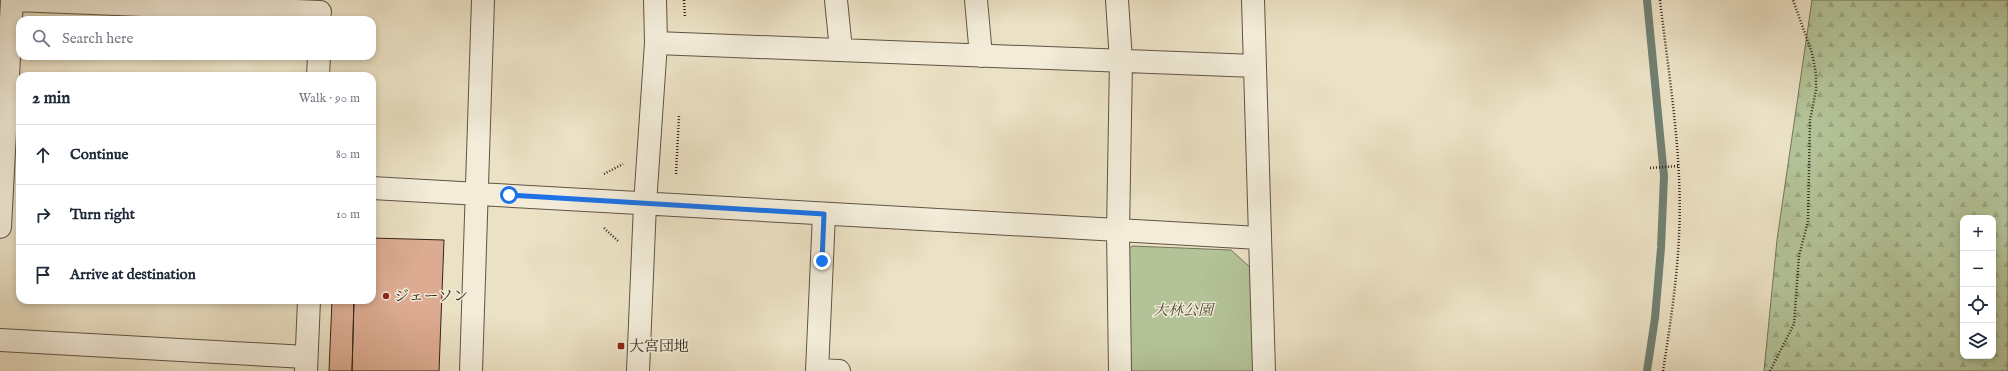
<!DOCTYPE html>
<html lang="en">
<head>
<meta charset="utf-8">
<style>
  :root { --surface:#fff; --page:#f6f6f7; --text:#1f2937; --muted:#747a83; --line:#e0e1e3 }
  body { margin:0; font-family:"IM FELL English","Noto Serif JP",serif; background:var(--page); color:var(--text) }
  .controls { position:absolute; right:12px; bottom:12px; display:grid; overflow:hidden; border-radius:8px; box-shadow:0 2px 6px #0003 }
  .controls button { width:36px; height:36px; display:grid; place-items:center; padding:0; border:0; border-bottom:1px solid var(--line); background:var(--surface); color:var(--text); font:20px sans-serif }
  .stop { position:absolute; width:12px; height:12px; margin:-9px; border:3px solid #1a73e8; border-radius:50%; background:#fff }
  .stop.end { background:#1a73e8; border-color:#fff; box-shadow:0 1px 4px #0008 }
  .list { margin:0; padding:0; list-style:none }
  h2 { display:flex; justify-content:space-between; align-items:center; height:52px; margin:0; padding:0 16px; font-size:17px }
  h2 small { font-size:13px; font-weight:400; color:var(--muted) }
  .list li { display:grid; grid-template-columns:26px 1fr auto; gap:12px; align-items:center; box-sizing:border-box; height:60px; padding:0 16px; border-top:1px solid var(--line) }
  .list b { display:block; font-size:15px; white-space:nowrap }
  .list em { font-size:13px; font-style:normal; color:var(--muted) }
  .icon { flex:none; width:22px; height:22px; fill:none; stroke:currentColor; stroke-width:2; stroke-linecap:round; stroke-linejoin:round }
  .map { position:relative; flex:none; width:2008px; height:371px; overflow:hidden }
  .search { position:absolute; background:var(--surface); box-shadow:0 2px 6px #0003; left:16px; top:16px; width:360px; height:44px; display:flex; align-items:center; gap:10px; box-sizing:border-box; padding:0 14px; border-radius:12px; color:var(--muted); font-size:15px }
  .panel { position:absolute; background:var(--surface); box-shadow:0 2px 6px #0003; left:16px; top:72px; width:360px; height:232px; border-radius:12px }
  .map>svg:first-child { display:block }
  .forest { fill:url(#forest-firs); stroke:#747458; fill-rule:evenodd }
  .park { fill:#b3c397; stroke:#747458 }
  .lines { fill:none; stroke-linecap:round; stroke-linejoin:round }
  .stream { stroke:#718072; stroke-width:8 }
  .building { fill:#dcab91; stroke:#352419 }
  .minor-casing { stroke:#625344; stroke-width:24 }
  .path { stroke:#352419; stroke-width:2.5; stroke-dasharray:1 2; stroke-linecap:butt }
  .minor { stroke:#f2ecd9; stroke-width:22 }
  .route { stroke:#1a73e8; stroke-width:5 }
  .poi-dot { fill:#8f2418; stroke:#f2ecd9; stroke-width:1.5 }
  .labels { text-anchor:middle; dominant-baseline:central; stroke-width:3; stroke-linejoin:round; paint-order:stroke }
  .poi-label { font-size:15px; fill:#352419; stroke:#f2ecd9; text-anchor:start }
  .park-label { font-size:15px; font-style:italic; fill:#544c38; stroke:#f2ecd9 }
</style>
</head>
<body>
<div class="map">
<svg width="2008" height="371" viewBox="0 0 2008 371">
  <defs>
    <pattern id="forest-firs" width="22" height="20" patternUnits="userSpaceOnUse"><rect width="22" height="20" fill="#b3c397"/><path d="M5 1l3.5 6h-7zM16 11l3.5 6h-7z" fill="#9ba782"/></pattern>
  </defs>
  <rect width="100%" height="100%" fill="#ebe1c4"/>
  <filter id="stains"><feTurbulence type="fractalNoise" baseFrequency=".005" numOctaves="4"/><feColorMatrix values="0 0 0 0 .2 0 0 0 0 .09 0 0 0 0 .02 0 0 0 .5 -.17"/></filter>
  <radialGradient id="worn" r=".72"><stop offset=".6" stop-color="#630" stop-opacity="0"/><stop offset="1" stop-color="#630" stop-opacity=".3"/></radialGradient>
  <path class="forest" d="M 1812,0 L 2008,0 L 2008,371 L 1764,371 L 1777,240 ZM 1963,218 L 1993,218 L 1993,356 L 1963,356 Z"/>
  <path class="park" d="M 1132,246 L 1231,250 L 1252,269 L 1254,371 L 1118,371 L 1122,257 Z"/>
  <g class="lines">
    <path class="stream" d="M 1647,371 L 1655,318 L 1661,248 L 1664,176 L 1647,0"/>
  </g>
  <path class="building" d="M 372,238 L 444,240 L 439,371 L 352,371 L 354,300 L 372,300 Z
    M 332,300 L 354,300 L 352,371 L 329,371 Z"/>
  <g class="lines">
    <g class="minor-casing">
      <path id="minor" d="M 15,0 L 320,12
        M 836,0 L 841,50
        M 976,0 L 981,56
        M 1117,0 L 1121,61 L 1118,231 L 1120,371
        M 1253,0 L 1264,371
        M 656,43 L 1255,66
        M 318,76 L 319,56
        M 372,188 L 1259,238
        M 0,227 L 12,0
        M 0,340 L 306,357
        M 818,370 L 839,371
        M 306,371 L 309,300
        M 471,371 L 483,0
        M 638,371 L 645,204 L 656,43 L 655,0
        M 817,371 L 824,214"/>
    </g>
    <path class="path" d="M 684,0 L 685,18
      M 1660,0 C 1669,78 1683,157 1679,236 C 1677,281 1670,326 1663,371
      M 1650,168 L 1679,166
      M 604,174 L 623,164
      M 676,174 L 679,116
      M 604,228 L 618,241
      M 1770,371 L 1794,324 L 1799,256 L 1808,221 L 1810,120 L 1816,90 L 1816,74 L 1812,53 L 1793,0"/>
    <use href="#minor" class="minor"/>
  </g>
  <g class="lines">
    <path class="route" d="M 509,195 L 824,214 L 822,261"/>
  </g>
  <g class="poi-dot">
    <circle cx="386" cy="296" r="4"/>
    <rect x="617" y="342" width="8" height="8" rx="2"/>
  </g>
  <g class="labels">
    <g class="poi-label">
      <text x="394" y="296">ジェーソン</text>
      <text x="629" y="346">大宮団地</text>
    </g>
    <g class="park-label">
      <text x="1183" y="310">大林公園</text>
    </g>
  </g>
  <rect width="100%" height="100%" filter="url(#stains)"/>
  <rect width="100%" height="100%" fill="url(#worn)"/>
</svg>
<div class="controls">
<button>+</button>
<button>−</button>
<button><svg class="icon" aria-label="locate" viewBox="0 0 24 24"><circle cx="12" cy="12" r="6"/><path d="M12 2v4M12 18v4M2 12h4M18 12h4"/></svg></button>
<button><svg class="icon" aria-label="layers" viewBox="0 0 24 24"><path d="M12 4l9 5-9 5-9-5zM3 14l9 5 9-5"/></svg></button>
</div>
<div class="stop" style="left:509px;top:195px"></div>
<div class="stop end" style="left:822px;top:261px"></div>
<div class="search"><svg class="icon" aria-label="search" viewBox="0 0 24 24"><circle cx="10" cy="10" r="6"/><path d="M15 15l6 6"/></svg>Search here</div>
<section class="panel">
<h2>2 min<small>Walk · 90 m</small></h2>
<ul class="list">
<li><svg class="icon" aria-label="ahead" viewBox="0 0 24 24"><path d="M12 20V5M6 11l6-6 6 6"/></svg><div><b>Continue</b></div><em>80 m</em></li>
<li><svg class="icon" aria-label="right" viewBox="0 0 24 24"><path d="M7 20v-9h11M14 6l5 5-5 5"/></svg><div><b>Turn right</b></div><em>10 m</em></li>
<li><svg class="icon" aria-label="arrive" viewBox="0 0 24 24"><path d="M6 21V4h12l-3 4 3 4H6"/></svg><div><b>Arrive at destination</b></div></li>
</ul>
</section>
</div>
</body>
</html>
